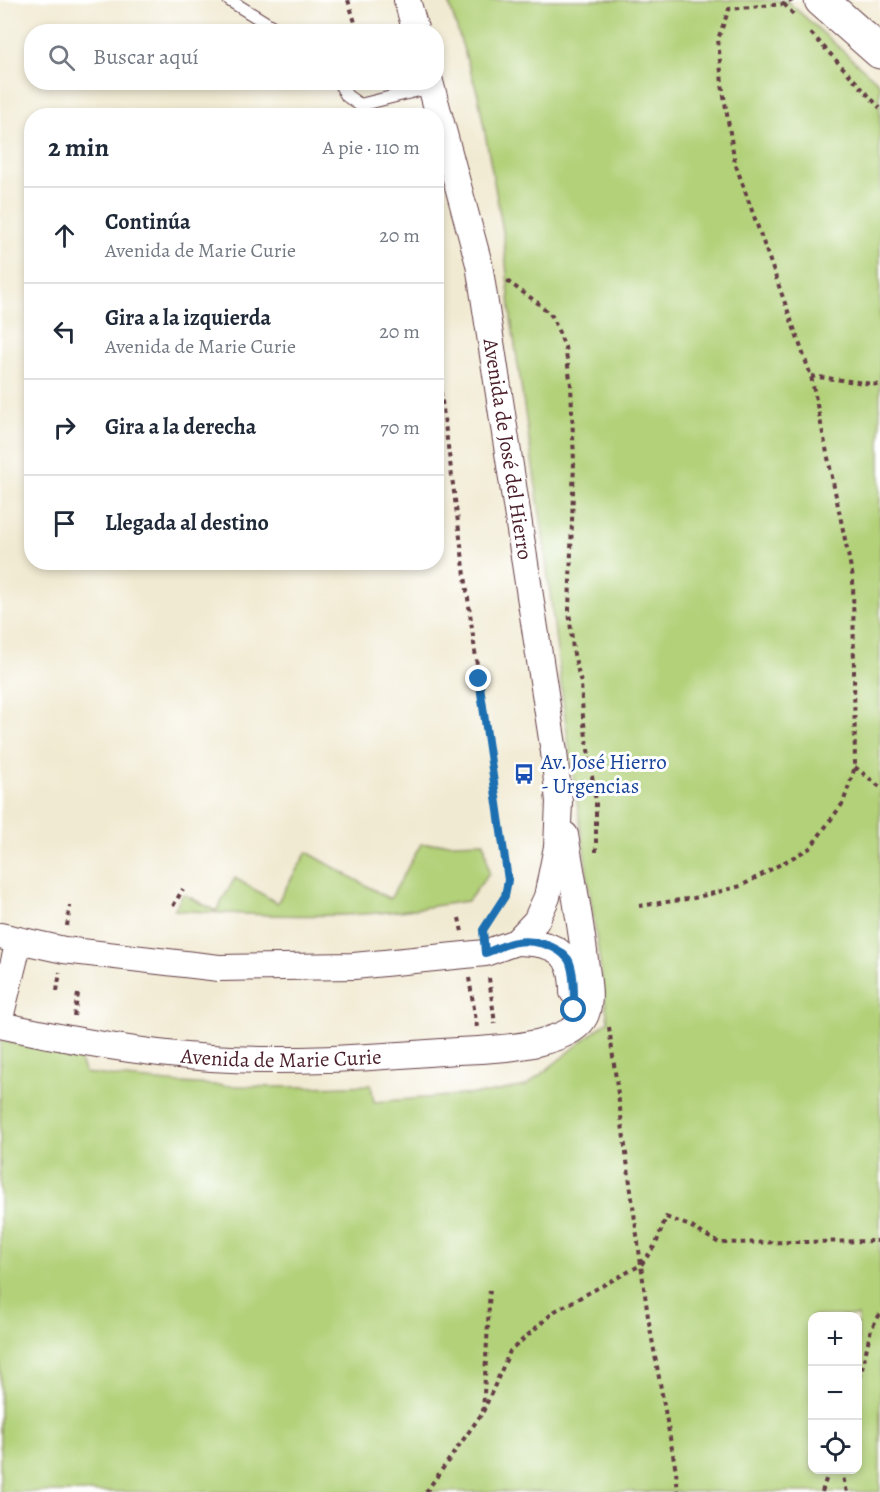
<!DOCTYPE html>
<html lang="es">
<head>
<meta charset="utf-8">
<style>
  :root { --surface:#fff; --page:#f2f2f3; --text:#1f2937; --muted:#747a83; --line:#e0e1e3 }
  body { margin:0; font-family:Alegreya,serif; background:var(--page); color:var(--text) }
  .controls { position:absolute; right:18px; bottom:18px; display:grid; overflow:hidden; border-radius:12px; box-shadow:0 3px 9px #0003 }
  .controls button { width:54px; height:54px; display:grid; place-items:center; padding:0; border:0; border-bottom:2px solid var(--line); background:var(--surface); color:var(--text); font:30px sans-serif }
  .stop { position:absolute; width:18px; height:18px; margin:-14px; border:4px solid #1f6fb2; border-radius:50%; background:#fff }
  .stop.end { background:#1f6fb2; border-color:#fff; box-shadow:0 2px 6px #0008 }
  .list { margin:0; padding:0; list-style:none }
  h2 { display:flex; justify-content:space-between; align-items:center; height:78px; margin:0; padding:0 24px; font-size:26px }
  h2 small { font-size:20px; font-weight:400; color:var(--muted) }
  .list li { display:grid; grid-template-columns:39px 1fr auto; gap:18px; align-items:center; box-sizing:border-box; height:96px; padding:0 24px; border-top:2px solid var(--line) }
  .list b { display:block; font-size:22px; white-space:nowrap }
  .list p { margin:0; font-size:20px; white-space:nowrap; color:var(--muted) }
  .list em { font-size:20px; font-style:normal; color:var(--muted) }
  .icon { flex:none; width:33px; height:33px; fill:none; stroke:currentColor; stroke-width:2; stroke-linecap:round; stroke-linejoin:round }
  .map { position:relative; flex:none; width:880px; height:1492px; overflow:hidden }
  .search { position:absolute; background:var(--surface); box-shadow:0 3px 9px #0003; left:24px; top:24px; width:420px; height:66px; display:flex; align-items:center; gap:15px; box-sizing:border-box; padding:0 21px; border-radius:24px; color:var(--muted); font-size:22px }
  .panel { position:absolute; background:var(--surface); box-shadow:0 3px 9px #0003; left:24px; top:108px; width:420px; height:462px; border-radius:24px }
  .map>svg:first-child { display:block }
  .green { fill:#b2d179; stroke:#7e7852; stroke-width:1.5; fill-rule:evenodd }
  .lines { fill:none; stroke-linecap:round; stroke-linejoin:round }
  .lane-casing { stroke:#633d44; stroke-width:14 }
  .street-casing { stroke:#633d44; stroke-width:28 }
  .secondary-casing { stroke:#633d44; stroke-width:35 }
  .path { stroke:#633d44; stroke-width:4; stroke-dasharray:4.5 4.5; stroke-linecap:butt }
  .lane { stroke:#fff; stroke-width:12 }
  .street { stroke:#fff; stroke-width:26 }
  .secondary { stroke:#fff; stroke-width:33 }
  .route { stroke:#1f6fb2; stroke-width:8 }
  .labels { text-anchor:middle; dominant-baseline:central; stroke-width:6; stroke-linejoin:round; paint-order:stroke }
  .street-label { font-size:21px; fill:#4a1f2b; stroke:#fff }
  .transit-label { font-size:21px; fill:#164399; stroke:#fff; text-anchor:start }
</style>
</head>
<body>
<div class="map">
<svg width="880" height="1492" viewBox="0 0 880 1492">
  <rect width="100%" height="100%" fill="#fff"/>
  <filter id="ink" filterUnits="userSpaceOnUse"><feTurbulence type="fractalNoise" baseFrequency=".0167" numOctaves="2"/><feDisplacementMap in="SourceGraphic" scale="12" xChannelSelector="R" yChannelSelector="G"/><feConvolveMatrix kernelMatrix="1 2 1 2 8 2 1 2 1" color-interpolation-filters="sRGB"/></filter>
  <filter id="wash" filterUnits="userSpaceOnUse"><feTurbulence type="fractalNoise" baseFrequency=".008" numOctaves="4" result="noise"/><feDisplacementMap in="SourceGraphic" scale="24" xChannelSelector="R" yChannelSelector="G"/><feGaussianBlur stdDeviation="1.35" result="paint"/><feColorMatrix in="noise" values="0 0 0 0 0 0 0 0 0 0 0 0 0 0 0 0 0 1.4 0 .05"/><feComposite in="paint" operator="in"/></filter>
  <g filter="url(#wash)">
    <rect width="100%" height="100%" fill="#f1ead2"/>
    <path class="green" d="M 448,0 L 786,0 L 880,84 L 880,1492 L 0,1492 L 0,1041 L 77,1054 L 85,1073 C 180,1086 275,1090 371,1085 L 374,1102 L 487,1093 L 526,1086 L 608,1021 L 565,717 L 542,527 L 511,318 L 503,231 L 478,95 ZM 812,1316 L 858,1316 L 858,1470 L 812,1470 Z
      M 484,842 L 489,873 L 468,901 C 446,904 423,908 400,911 C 325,919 249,915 174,910 L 183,894 L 216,911 L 235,878 L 277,903 L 307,852 L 390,899 L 421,844 Z"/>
  </g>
  <g filter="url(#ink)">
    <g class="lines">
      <g class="lane-casing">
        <path id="lane" d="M 229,0 L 281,32
          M 339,82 L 347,96 L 360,105 L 431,87"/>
      </g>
      <g class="street-casing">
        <g id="street">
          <path d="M 407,0 L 416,32"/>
          <path d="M 0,936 L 64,950 L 219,968 L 354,966 L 485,953 L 516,942 L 536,921 L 547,897 L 557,847 L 559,802 L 554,752 L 479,264 L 430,82"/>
          <path d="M 516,942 C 554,943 573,950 573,992"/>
          <path d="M 0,1018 L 19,941"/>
          <path id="s1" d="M 0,1025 C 70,1040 139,1053 211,1058 C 288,1063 365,1058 442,1052 C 473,1050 506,1050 537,1043 C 553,1039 579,1032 586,1014 C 592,998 587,977 585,960 C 580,918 572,876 565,835"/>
        </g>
      </g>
      <g class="secondary-casing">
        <path id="secondary" d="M 821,0 L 880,52"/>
      </g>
      <path class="path" d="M 348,0 L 358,32
        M 784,4 L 796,17
        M 811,33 L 880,108
        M 507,281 L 538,303 L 552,316 L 565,347 L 571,385 L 574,462 L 569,610 L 573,650 L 581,683 L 583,717 L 596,802 L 596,852
        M 436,356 L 475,651 L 508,880 L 505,895 L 485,926
        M 811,376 L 880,385
        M 855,767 L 880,787
        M 173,906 L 183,889
        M 639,906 L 694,898 L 741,886 L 810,848 L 843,803 L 855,767 L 853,578 L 811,376 L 735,163 L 722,84 L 718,39 L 729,9 L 784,4 L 793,0
        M 459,918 L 462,932
        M 67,926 L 70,906
        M 469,978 L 477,1027
        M 489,978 L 495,1024
        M 57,991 L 60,972
        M 74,1016 L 78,994
        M 609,1027 L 648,1317 L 676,1471 L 678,1492
        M 858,1387 L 871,1329 L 880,1314
        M 483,1412 L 510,1351 L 555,1311 L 641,1265 L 656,1244 L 666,1217 L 690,1226 L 719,1243 L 880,1241
        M 841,1470 L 847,1492
        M 426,1492 L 483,1412 L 490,1288
        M 822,1492 L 829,1470"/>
      <use href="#lane" class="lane"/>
      <use href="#street" class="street"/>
      <use href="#secondary" class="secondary"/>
    </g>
  </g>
  <g class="lines" filter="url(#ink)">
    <path class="route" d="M 479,679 L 508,880 L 505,896 L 483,930 L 485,953 C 495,950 506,943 516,942 C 533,939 557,945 568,959 C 575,970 574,997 574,1010"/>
  </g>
  <defs>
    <g id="bus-bare" transform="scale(1.62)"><path d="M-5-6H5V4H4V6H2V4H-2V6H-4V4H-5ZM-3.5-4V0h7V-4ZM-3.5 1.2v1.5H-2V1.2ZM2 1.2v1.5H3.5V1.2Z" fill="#1a4fb4" stroke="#fff" stroke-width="2.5" paint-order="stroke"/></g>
  </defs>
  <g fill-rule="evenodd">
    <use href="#bus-bare" x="524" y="774"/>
  </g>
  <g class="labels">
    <g class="street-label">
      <text transform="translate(508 449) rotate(81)">Avenida de José del Hierro</text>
      <text stroke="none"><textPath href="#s1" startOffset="284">Avenida de Marie Curie</textPath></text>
    </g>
    <g class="transit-label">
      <text x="541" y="762">Av. José Hierro<tspan x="541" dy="24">- Urgencias</tspan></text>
    </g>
  </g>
</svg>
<div class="controls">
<button>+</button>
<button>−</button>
<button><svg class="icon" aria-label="locate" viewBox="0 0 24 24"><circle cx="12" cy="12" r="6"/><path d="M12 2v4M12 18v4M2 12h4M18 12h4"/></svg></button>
</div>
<div class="stop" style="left:574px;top:1010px"></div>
<div class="stop end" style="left:479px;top:679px"></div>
<div class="search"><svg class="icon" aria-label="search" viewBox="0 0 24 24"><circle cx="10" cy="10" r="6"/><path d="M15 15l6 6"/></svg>Buscar aquí</div>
<section class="panel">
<h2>2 min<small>A pie · 110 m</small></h2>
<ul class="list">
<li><svg class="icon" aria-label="ahead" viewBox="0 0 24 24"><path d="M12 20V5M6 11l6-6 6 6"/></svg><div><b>Continúa</b><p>Avenida de Marie Curie</p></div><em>20 m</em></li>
<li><svg class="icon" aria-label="left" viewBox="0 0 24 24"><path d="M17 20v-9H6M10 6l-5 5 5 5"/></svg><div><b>Gira a la izquierda</b><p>Avenida de Marie Curie</p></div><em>20 m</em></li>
<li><svg class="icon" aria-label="right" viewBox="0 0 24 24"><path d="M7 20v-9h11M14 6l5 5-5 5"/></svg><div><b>Gira a la derecha</b></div><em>70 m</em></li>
<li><svg class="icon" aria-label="arrive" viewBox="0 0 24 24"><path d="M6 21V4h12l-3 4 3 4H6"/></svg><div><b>Llegada al destino</b></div></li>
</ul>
</section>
</div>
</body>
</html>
